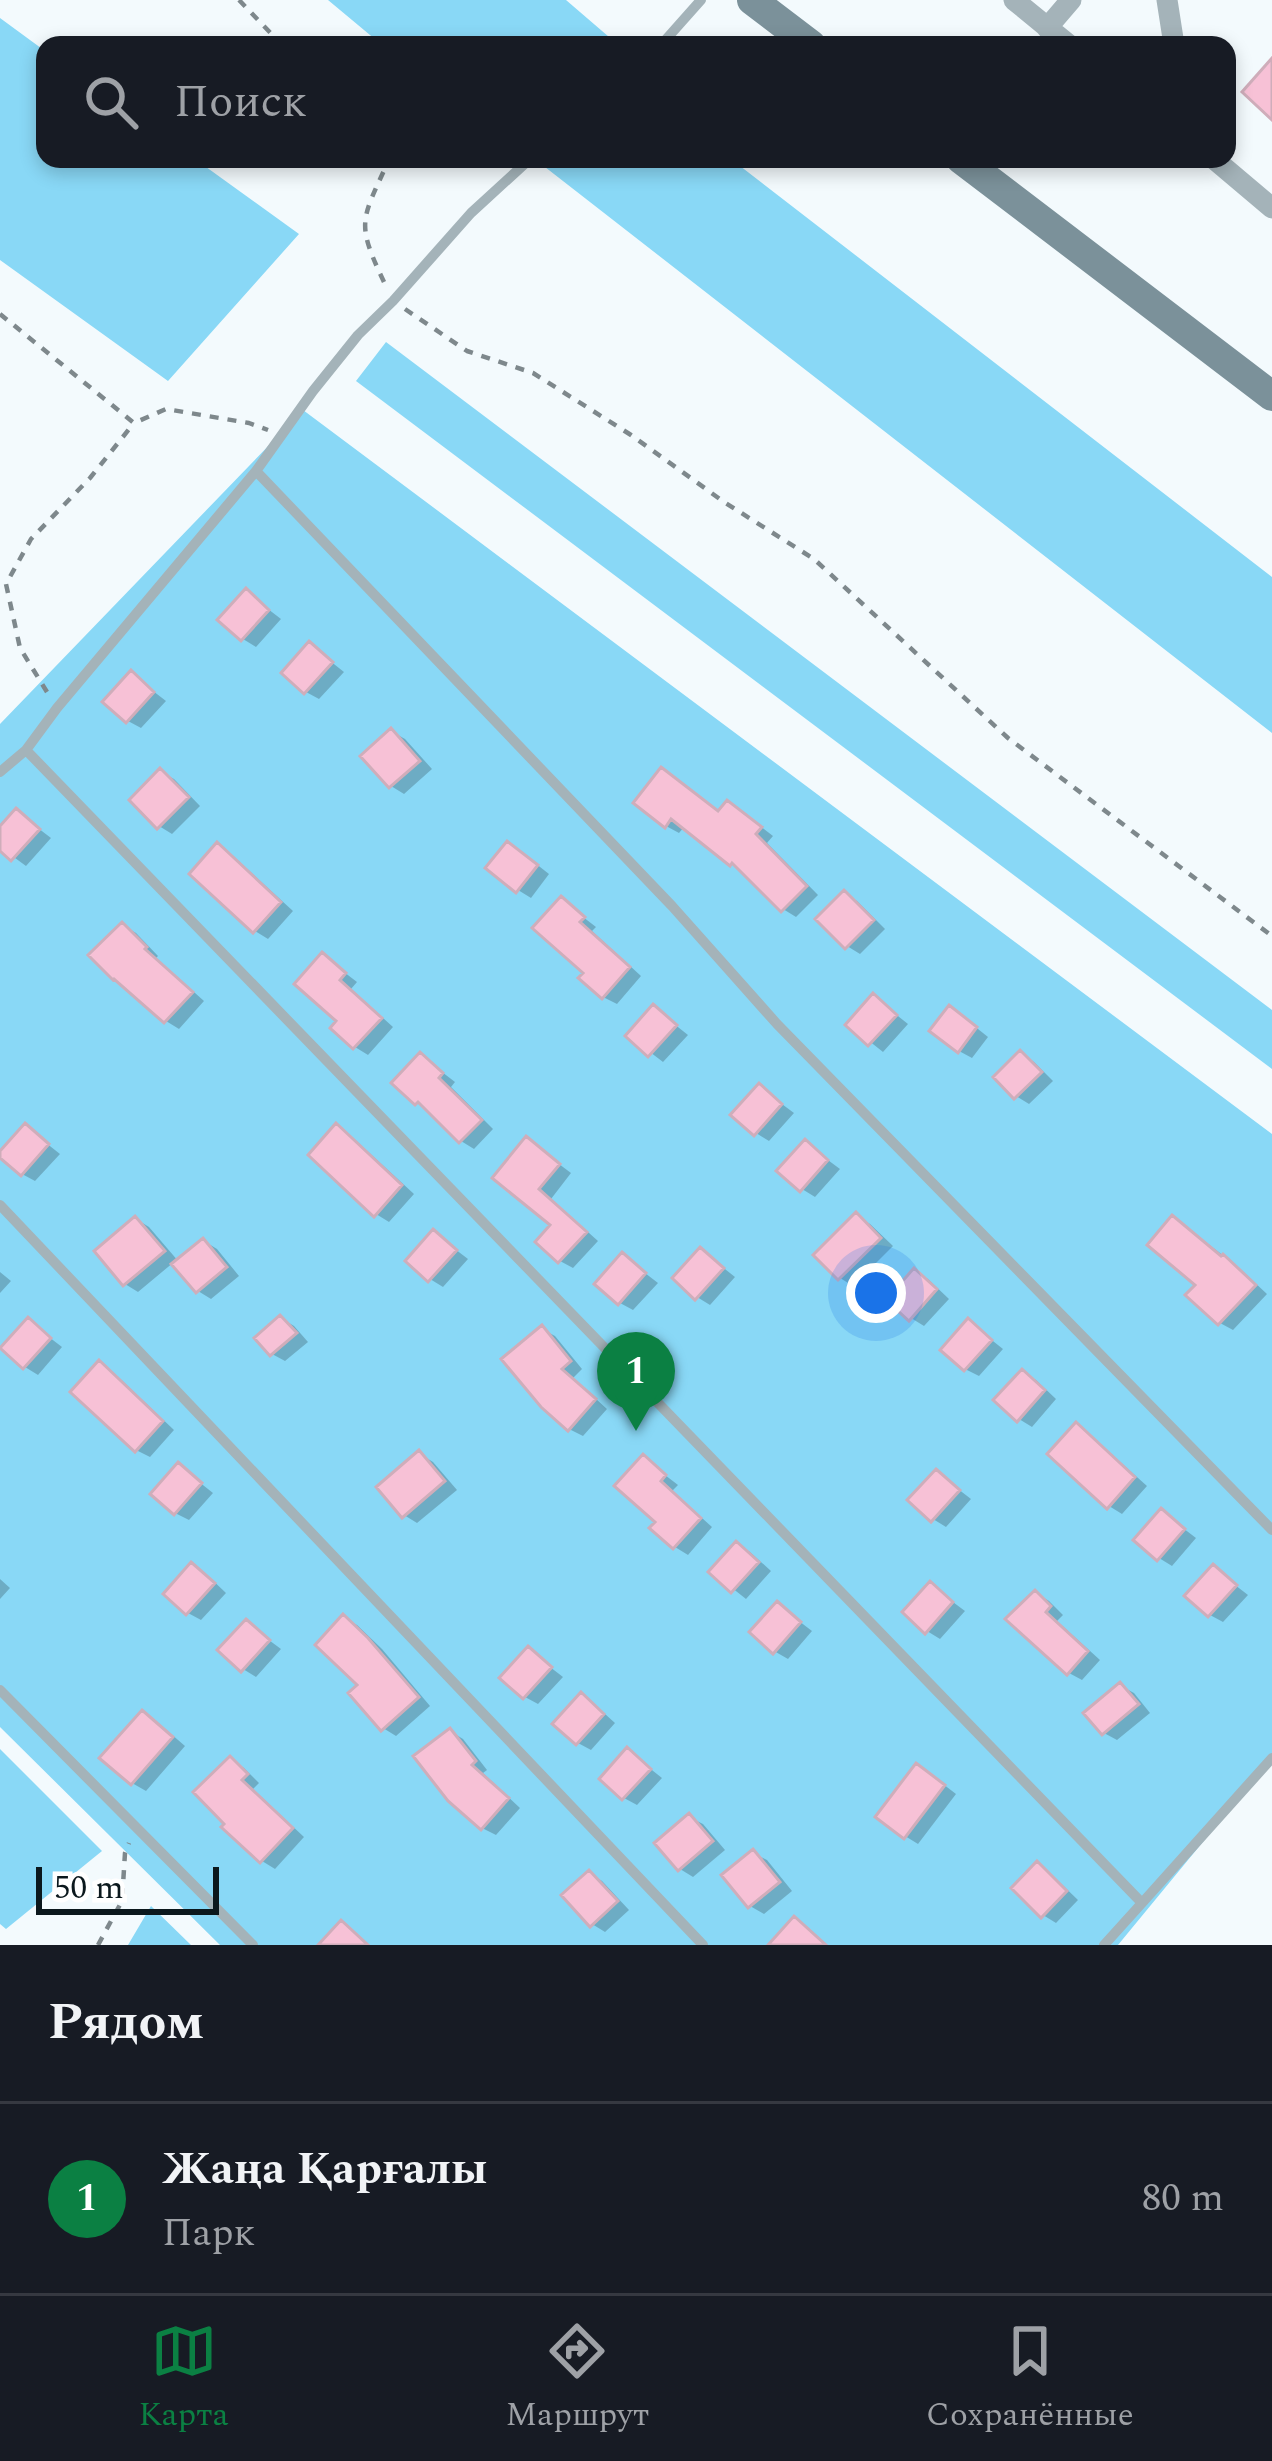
<!DOCTYPE html>
<html lang="ru">
<head>
<meta charset="utf-8">
<style>
  :root { --surface:#171b24; --page:#20242c; --text:#f1f3f6; --muted:#9ea1a6; --line:#363941; --accent:#0b8043 }
  body { margin:0; font-family:Spectral,serif; background:var(--page); color:var(--text) }
  .scale { position:absolute; left:36px; bottom:30px; width:183px; box-sizing:border-box; padding-left:12px; border:6px solid #0b181d; border-top:0; font-size:33px; line-height:42px; white-space:nowrap; color:#0b181d; -webkit-text-stroke:9px #fff; paint-order:stroke }
  .you { position:absolute; left:876px; top:1293px; width:42px; height:42px; margin:-30px; border:9px solid #fff; border-radius:50%; background:#1a73e8; box-shadow:0 0 0 18px #1a73e833 }
  .badge { display:grid; place-items:center; width:78px; height:78px; border-radius:50%; background:var(--accent); color:#fff; font-size:39px; font-weight:700 }
  .pin { position:absolute; translate:-50% -99px; filter:drop-shadow(0 3px 6px #0008) }
  .pin::after { content:''; position:absolute; top:63px; width:42px; height:36px; background:inherit; clip-path:polygon(0 0,100% 0,50% 100%) }
  .list { margin:0; padding:0; list-style:none }
  h2 { display:flex; justify-content:space-between; align-items:center; height:156px; margin:0; padding:0 48px; font-size:51px }
  h2 small { font-size:39px; font-weight:400; color:var(--muted) }
  .list li { display:grid; grid-template-columns:78px 1fr auto; gap:36px; align-items:center; box-sizing:border-box; height:192px; padding:0 48px; border-top:3px solid var(--line) }
  .list b { display:block; font-size:45px; white-space:nowrap }
  .list p { margin:0; font-size:39px; white-space:nowrap; color:var(--muted) }
  .list em { font-size:39px; font-style:normal; color:var(--muted) }
  .icon { flex:none; width:66px; height:66px; fill:none; stroke:currentColor; stroke-width:2; stroke-linecap:round; stroke-linejoin:round }
  .map { position:relative; flex:none; width:1272px; height:1945px; overflow:hidden }
  .search { position:absolute; background:var(--surface); box-shadow:0 6px 18px #0003; left:36px; right:36px; top:36px; height:132px; display:flex; align-items:center; gap:30px; box-sizing:border-box; padding:0 42px; border-radius:24px; color:var(--muted); font-size:45px }
  .sheet { height:348px; background:var(--surface) }
  nav { display:flex; justify-content:space-around; align-items:center; box-sizing:border-box; height:168px; border-top:3px solid var(--line); background:var(--surface); font-size:33px; color:var(--muted) }
  nav a { display:grid; justify-items:center; gap:6px }
  nav .on { color:var(--accent) }
  .map>svg:first-child { display:block }
  .green { fill:#89d8f6 }
  .shadow { fill:#0003 }
  .building { fill:#f7c1d6; stroke:#cfadba; stroke-width:3 }
  .lines { fill:none; stroke-linecap:round; stroke-linejoin:round }
  .path { stroke:#7e888c; stroke-width:4.5; stroke-dasharray:9 9; stroke-linecap:butt }
  .service { stroke:#a4b3b9; stroke-width:10 }
  .minor { stroke:#a4b3b9; stroke-width:21 }
  .secondary { stroke:#7b919a; stroke-width:30 }
</style>
</head>
<body>
<div class="map">
<svg width="1272" height="1945" viewBox="0 0 1272 1945">
  <rect width="100%" height="100%" fill="#f3fafd"/>
  <path class="green" d="M 328,0 L 566,0 L 616,43 L 612,45 L 382,45 Z
    M 0,18 L 45,51 L 45,159 L 195,159 L 299,234 L 168,381 L 0,260 Z
    M 539,159 L 731,159 L 1272,577 L 1272,733 L 536,160 Z
    M 386,342 L 1272,1010 L 1272,1069 L 356,381 Z
    M 303,410 L 1272,1134 L 1272,1758 L 1118,1945 L 220,1945 L 0,1727 L 0,724 Z
    M 0,1749 L 102,1851 L 6,1929 L 0,1924 Z
    M 151,1906 L 191,1945 L 128,1945 Z"/>
  <path class="shadow" d="M 246,592 L 281,619 L 256,647 L 243,639 Z
    M 310,645 L 344,672 L 319,699 L 306,692 Z
    M 131,674 L 166,701 L 141,728 L 128,721 Z
    M 391,731 L 405,739 L 432,769 L 404,794 L 391,786 Z
    M 662,770 L 720,814 L 728,803 L 741,811 L 773,836 L 767,843 L 818,895 L 796,917 L 783,909 L 745,872 L 685,826 L 679,833 L 666,826 Z
    M 161,772 L 174,779 L 200,806 L 172,834 L 159,826 Z
    M 17,812 L 51,838 L 26,866 L 0,847 L 0,830 Z
    M 218,846 L 231,854 L 293,911 L 268,939 L 255,931 Z
    M 521,852 L 549,874 L 531,898 L 518,890 Z
    M 844,894 L 857,901 L 885,929 L 860,954 L 847,946 Z
    M 561,900 L 596,927 L 592,931 L 641,976 L 617,1004 L 603,997 L 587,973 Z
    M 122,925 L 136,933 L 158,956 L 156,958 L 204,1001 L 179,1029 L 166,1021 L 124,983 Z
    M 323,956 L 357,982 L 351,989 L 393,1027 L 368,1055 L 355,1047 L 340,1021 Z
    M 874,997 L 908,1024 L 883,1052 L 849,1025 Z
    M 654,1008 L 688,1035 L 663,1062 L 629,1036 Z
    M 963,1017 L 988,1037 L 972,1058 L 959,1051 Z
    M 1021,1054 L 1034,1062 L 1053,1081 L 1029,1104 L 1016,1096 Z
    M 420,1055 L 455,1082 L 451,1087 L 493,1129 L 474,1149 L 461,1141 L 430,1110 L 417,1102 Z
    M 759,1087 L 794,1113 L 769,1141 L 756,1133 Z
    M 26,1127 L 60,1154 L 35,1181 L 22,1174 Z
    M 337,1127 L 350,1135 L 414,1194 L 389,1222 L 376,1214 Z
    M 527,1140 L 571,1173 L 551,1199 L 598,1241 L 573,1268 L 560,1261 L 539,1242 L 555,1225 L 496,1177 Z
    M 805,1143 L 840,1169 L 815,1197 L 802,1189 Z
    M 857,1216 L 870,1224 L 893,1246 L 853,1286 L 840,1278 Z
    M 136,1219 L 149,1227 L 179,1262 L 204,1241 L 217,1249 L 239,1276 L 211,1299 L 198,1291 L 174,1262 L 138,1292 L 125,1284 Z
    M 1186,1227 L 1237,1266 L 1267,1294 L 1233,1330 L 1220,1323 L 1199,1285 Z
    M 434,1233 L 468,1259 L 443,1287 L 430,1279 Z
    M 701,1250 L 735,1277 L 710,1305 L 697,1297 Z
    M 623,1256 L 658,1283 L 633,1310 L 620,1303 Z
    M 0,1272 L 11,1281 L 0,1293 Z
    M 915,1272 L 928,1279 L 949,1299 L 924,1326 L 911,1318 Z
    M 281,1318 L 294,1326 L 308,1342 L 285,1361 L 272,1354 Z
    M 28,1321 L 62,1347 L 38,1375 L 25,1367 Z
    M 969,1322 L 1003,1349 L 979,1376 L 965,1369 Z
    M 542,1329 L 555,1336 L 582,1369 L 573,1378 L 607,1409 L 583,1436 L 569,1429 Z
    M 99,1364 L 113,1372 L 174,1430 L 150,1457 L 136,1450 Z
    M 1022,1372 L 1036,1380 L 1056,1399 L 1032,1427 L 1019,1419 Z
    M 1076,1426 L 1089,1434 L 1147,1486 L 1122,1514 L 1109,1506 Z
    M 420,1454 L 433,1462 L 457,1490 L 417,1523 L 404,1515 Z
    M 643,1458 L 678,1485 L 672,1491 L 712,1527 L 688,1555 L 675,1547 L 659,1522 Z
    M 179,1466 L 213,1493 L 189,1520 L 175,1513 Z
    M 936,1472 L 971,1499 L 946,1527 L 933,1519 Z
    M 1162,1512 L 1196,1538 L 1172,1566 L 1159,1558 Z
    M 737,1544 L 750,1552 L 771,1571 L 746,1599 L 712,1572 Z
    M 192,1566 L 205,1573 L 226,1593 L 201,1620 L 188,1613 Z
    M 1213,1568 L 1248,1595 L 1223,1622 L 1210,1615 Z
    M 0,1579 L 10,1588 L 0,1599 Z
    M 930,1585 L 965,1611 L 940,1639 L 927,1631 Z
    M 1036,1593 L 1049,1601 L 1063,1615 L 1057,1621 L 1100,1660 L 1082,1680 L 1069,1673 Z
    M 778,1605 L 812,1631 L 788,1659 L 774,1651 Z
    M 343,1618 L 357,1625 L 382,1649 L 430,1706 L 396,1736 L 383,1728 L 361,1685 Z
    M 246,1623 L 281,1649 L 256,1677 L 243,1669 Z
    M 528,1650 L 563,1677 L 538,1704 L 525,1697 Z
    M 1121,1686 L 1134,1693 L 1150,1713 L 1117,1740 L 1104,1733 Z
    M 581,1696 L 594,1704 L 615,1723 L 591,1750 L 578,1743 Z
    M 143,1713 L 156,1721 L 185,1746 L 146,1791 L 132,1783 Z
    M 450,1731 L 463,1739 L 487,1770 L 483,1773 L 520,1808 L 496,1835 L 482,1828 Z
    M 628,1751 L 662,1778 L 637,1805 L 624,1798 L 603,1779 Z
    M 230,1760 L 244,1768 L 259,1783 L 253,1789 L 304,1837 L 275,1869 L 262,1861 L 225,1827 Z
    M 930,1774 L 956,1794 L 918,1844 L 905,1836 Z
    M 689,1817 L 703,1824 L 725,1850 L 693,1877 L 680,1869 Z
    M 753,1853 L 767,1860 L 792,1891 L 764,1914 L 750,1906 Z
    M 1037,1865 L 1050,1873 L 1078,1900 L 1056,1923 L 1043,1915 Z
    M 589,1873 L 602,1881 L 629,1910 L 605,1932 L 592,1924 Z"/>
  <path class="building" d="M 1272,58 L 1272,120 L 1242,92 Z
    M 246,588 L 269,610 L 241,641 L 217,620 Z
    M 309,641 L 333,662 L 304,694 L 281,673 Z
    M 131,670 L 154,692 L 126,723 L 102,702 Z
    M 391,728 L 420,761 L 389,788 L 360,756 Z
    M 661,767 L 718,811 L 727,800 L 762,827 L 756,834 L 807,886 L 781,912 L 732,863 L 730,866 L 671,819 L 665,828 L 633,803 Z
    M 160,768 L 189,797 L 157,829 L 129,800 Z
    M 16,808 L 40,829 L 11,861 L 0,851 L 0,826 Z
    M 507,841 L 538,865 L 516,893 L 485,868 Z
    M 217,842 L 281,902 L 253,933 L 189,874 Z
    M 844,890 L 874,920 L 845,949 L 815,919 Z
    M 561,896 L 585,917 L 580,922 L 630,967 L 602,999 L 578,978 L 583,973 L 532,928 Z
    M 122,922 L 147,947 L 145,949 L 193,992 L 164,1023 L 114,979 L 113,980 L 88,955 Z
    M 322,952 L 346,973 L 340,980 L 382,1018 L 353,1049 L 330,1028 L 336,1021 L 294,984 Z
    M 873,993 L 897,1015 L 868,1046 L 845,1025 Z
    M 653,1004 L 677,1025 L 648,1057 L 625,1036 Z
    M 949,1005 L 977,1027 L 958,1053 L 929,1031 Z
    M 1020,1050 L 1042,1072 L 1014,1099 L 993,1077 Z
    M 420,1052 L 443,1073 L 439,1078 L 482,1120 L 459,1143 L 418,1102 L 415,1105 L 391,1083 Z
    M 759,1083 L 782,1104 L 754,1136 L 730,1115 Z
    M 25,1123 L 49,1144 L 21,1176 L 0,1158 L 0,1151 Z
    M 336,1123 L 402,1185 L 374,1217 L 308,1155 Z
    M 526,1136 L 560,1164 L 539,1189 L 587,1232 L 558,1263 L 535,1242 L 550,1225 L 492,1178 Z
    M 805,1139 L 828,1160 L 800,1192 L 776,1171 Z
    M 856,1212 L 881,1238 L 838,1280 L 813,1255 Z
    M 1172,1215 L 1221,1256 L 1223,1254 L 1256,1285 L 1218,1325 L 1185,1295 L 1195,1285 L 1147,1245 Z
    M 135,1216 L 165,1251 L 123,1286 L 94,1251 Z
    M 433,1229 L 457,1250 L 428,1282 L 405,1261 Z
    M 203,1238 L 227,1267 L 196,1293 L 171,1264 Z
    M 700,1247 L 724,1268 L 695,1300 L 672,1278 Z
    M 622,1252 L 646,1273 L 618,1305 L 594,1284 Z
    M 914,1268 L 937,1289 L 909,1321 L 886,1300 Z
    M 280,1315 L 297,1333 L 270,1356 L 254,1338 Z
    M 28,1317 L 51,1338 L 23,1369 L 0,1348 Z
    M 968,1318 L 992,1340 L 964,1371 L 940,1350 Z
    M 542,1325 L 571,1361 L 562,1369 L 596,1399 L 568,1431 L 541,1407 L 501,1359 Z
    M 99,1360 L 163,1421 L 135,1452 L 70,1392 Z
    M 1022,1369 L 1045,1390 L 1017,1422 L 993,1400 Z
    M 1076,1422 L 1135,1477 L 1107,1509 L 1047,1454 Z
    M 419,1450 L 445,1481 L 402,1518 L 376,1487 Z
    M 643,1454 L 666,1475 L 661,1481 L 701,1518 L 673,1549 L 649,1528 L 655,1522 L 614,1486 Z
    M 178,1462 L 202,1483 L 174,1515 L 150,1494 Z
    M 936,1469 L 960,1490 L 931,1522 L 907,1500 Z
    M 1161,1508 L 1185,1529 L 1157,1561 L 1133,1540 Z
    M 736,1541 L 759,1562 L 731,1593 L 708,1572 Z
    M 191,1562 L 215,1583 L 186,1615 L 163,1594 Z
    M 1213,1564 L 1237,1585 L 1208,1617 L 1184,1596 Z
    M 930,1581 L 953,1602 L 925,1634 L 902,1612 Z
    M 1035,1590 L 1051,1606 L 1046,1612 L 1088,1651 L 1067,1675 L 1005,1619 Z
    M 777,1601 L 801,1622 L 773,1654 L 749,1632 Z
    M 343,1614 L 368,1638 L 419,1697 L 381,1731 L 348,1693 L 357,1685 L 315,1645 Z
    M 246,1619 L 270,1640 L 241,1672 L 217,1650 Z
    M 528,1646 L 552,1667 L 523,1699 L 499,1678 Z
    M 1120,1682 L 1139,1704 L 1102,1735 L 1083,1713 Z
    M 581,1692 L 604,1714 L 576,1745 L 552,1724 Z
    M 142,1710 L 173,1737 L 131,1785 L 99,1758 Z
    M 450,1728 L 476,1761 L 472,1765 L 509,1798 L 481,1830 L 448,1801 L 413,1756 Z
    M 627,1747 L 651,1769 L 622,1800 L 599,1779 Z
    M 230,1756 L 248,1774 L 242,1780 L 293,1828 L 260,1863 L 221,1827 L 224,1824 L 193,1792 Z
    M 916,1763 L 945,1785 L 904,1839 L 875,1817 Z
    M 689,1813 L 713,1841 L 678,1871 L 654,1843 Z
    M 753,1849 L 780,1882 L 748,1908 L 721,1875 Z
    M 1037,1861 L 1067,1891 L 1041,1918 L 1011,1888 Z
    M 589,1870 L 618,1901 L 590,1927 L 561,1895 Z
    M 794,1916 L 826,1945 L 768,1945 Z
    M 341,1920 L 368,1945 L 318,1945 Z"/>
  <g class="lines">
    <path class="path" d="M 239,0 L 282,45
      M 387,164 L 404,159
      M 384,282 C 356,223 361,221 387,164 L 385,159
      M 405,309 L 467,351 L 533,373 L 631,435 L 724,502 L 814,559 L 1008,738 L 1272,936
      M 0,314 L 134,423 L 166,409 L 249,423 L 268,430
      M 47,692 L 20,648 L 6,584 L 31,539 L 90,478 L 134,423
      M 98,1945 L 122,1901 L 125,1853 L 129,1843"/>
    <path class="service" d="M 661,45 L 701,0
      M 256,471 L 313,391 L 358,335 L 393,301 L 471,213 L 530,159
      M 26,750 L 1142,1903 L 1272,1758
      M 0,772 L 26,750 L 57,708 L 256,471 L 672,906 L 777,1024 L 1272,1530
      M 0,1205 L 703,1945
      M 0,1690 L 253,1945
      M 1104,1945 L 1142,1903"/>
    <path class="minor" d="M 1014,0 L 1069,45
      M 1167,0 L 1174,45
      M 1047,28 L 1071,0
      M 1214,159 L 1272,208"/>
    <path class="secondary" d="M 752,0 L 811,45
      M 961,159 L 1272,396"/>
  </g>
</svg>
<div class="scale">50 m</div>
<div class="you"></div>
<div class="pin badge" style="left:636px;top:1431px">1</div>
<div class="search"><svg class="icon" aria-label="search" viewBox="0 0 24 24"><circle cx="10" cy="10" r="6"/><path d="M15 15l6 6"/></svg>Поиск</div>
</div>
<section class="sheet">
<h2>Рядом<small></small></h2>
<ul class="list">
<li><span class="badge">1</span><div><b>Жаңа Қарғалы</b><p>Парк</p></div><em>80 m</em></li>
</ul>
</section>
<nav>
<a class="on"><svg class="icon" aria-label="map" viewBox="0 0 24 24"><path d="M3 6l6-2 6 2 6-2v14l-6 2-6-2-6 2zM9 4v14M15 6v14"/></svg>Карта</a>
<a><svg class="icon" aria-label="directions" viewBox="0 0 24 24"><path d="M12 3l9 9-9 9-9-9zM9 14v-3h6M13 9l2 2-2 2"/></svg>Маршрут</a>
<a><svg class="icon" aria-label="saved" viewBox="0 0 24 24"><path d="M7 4h10v16l-5-4-5 4z"/></svg>Сохранённые</a>
</nav>
</body>
</html>
